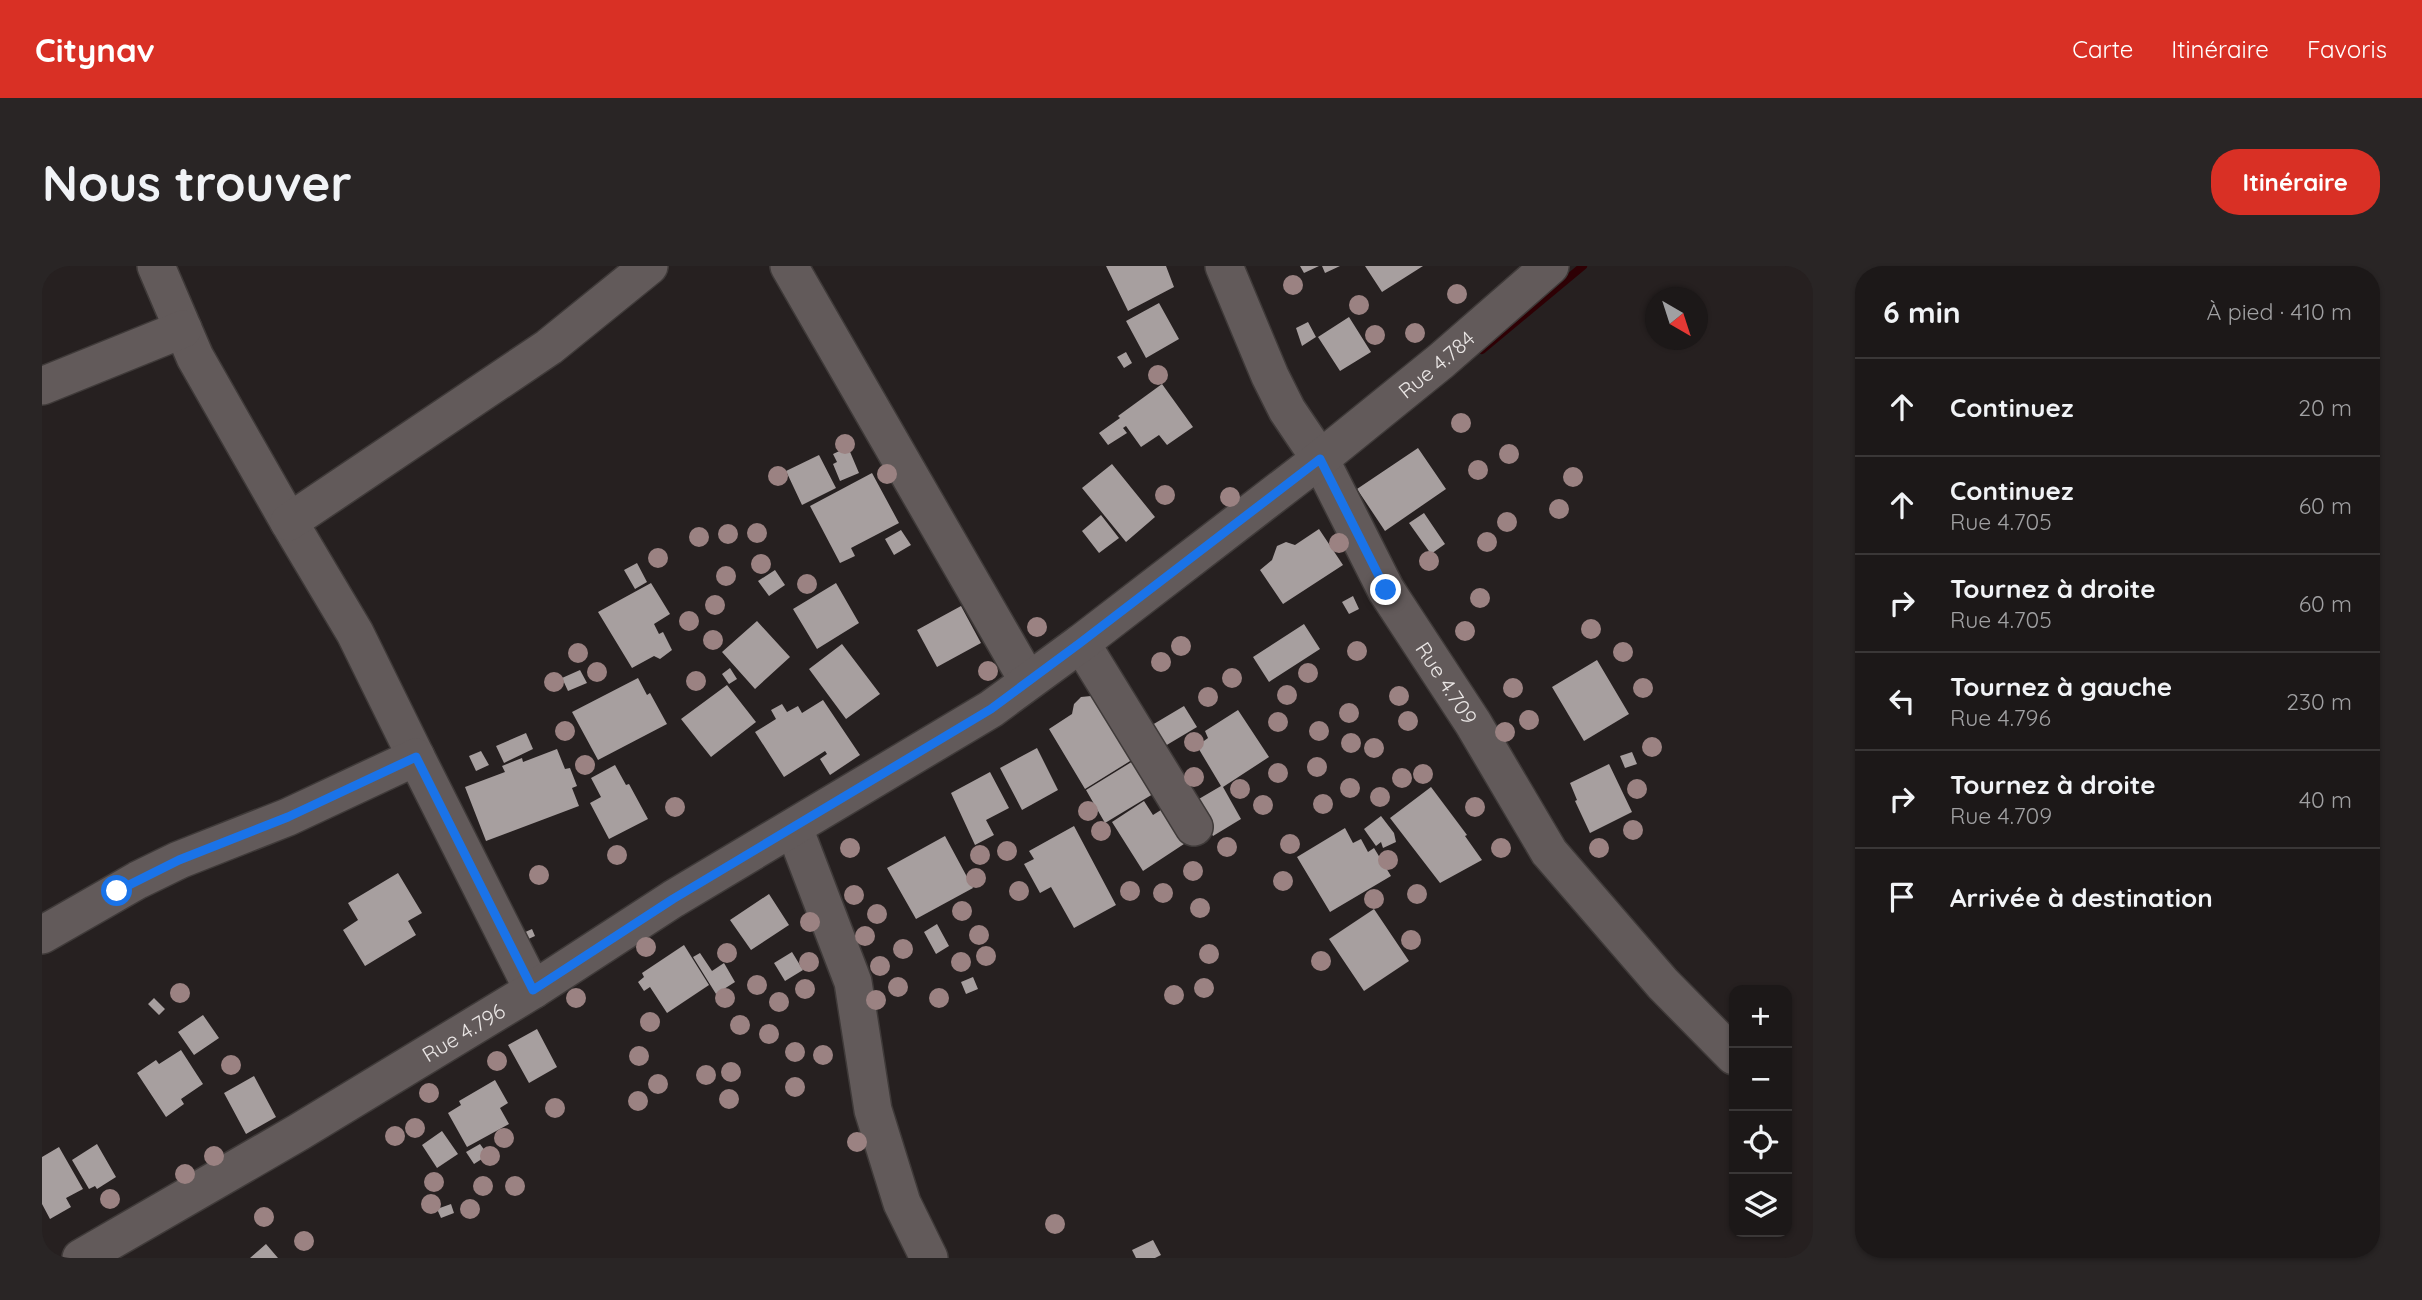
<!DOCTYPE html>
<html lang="fr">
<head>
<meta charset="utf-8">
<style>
  :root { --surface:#1c1818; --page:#292525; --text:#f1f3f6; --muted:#a0a0a2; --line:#3a3737; --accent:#d93025 }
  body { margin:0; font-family:Quicksand,sans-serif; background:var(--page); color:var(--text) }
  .controls { position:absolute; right:21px; bottom:21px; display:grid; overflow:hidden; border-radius:14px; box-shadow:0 2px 5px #0004 }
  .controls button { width:63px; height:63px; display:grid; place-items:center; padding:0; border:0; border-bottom:2px solid var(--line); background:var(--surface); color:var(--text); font:35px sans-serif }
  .compass { position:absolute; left:1603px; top:21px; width:63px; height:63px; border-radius:50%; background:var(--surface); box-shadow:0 2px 5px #0004; rotate:141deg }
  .stop { position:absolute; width:21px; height:21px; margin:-16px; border:5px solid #1a73e8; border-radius:50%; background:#fff }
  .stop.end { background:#1a73e8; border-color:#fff; box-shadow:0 2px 7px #0008 }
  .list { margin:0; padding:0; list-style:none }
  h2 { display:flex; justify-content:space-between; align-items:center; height:91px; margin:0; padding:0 28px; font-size:30px }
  h2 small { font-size:23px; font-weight:400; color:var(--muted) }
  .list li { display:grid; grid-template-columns:46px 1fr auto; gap:21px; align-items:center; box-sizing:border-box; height:98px; padding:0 28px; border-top:2px solid var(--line) }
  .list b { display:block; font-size:26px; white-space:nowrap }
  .list p { margin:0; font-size:23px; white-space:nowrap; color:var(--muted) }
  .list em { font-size:23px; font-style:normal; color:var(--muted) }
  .icon { flex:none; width:38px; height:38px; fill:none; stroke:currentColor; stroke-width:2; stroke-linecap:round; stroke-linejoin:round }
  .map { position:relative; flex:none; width:1771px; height:992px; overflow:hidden; border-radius:28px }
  header { display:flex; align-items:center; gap:42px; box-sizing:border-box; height:98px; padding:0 35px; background:var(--accent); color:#fff }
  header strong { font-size:33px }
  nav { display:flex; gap:38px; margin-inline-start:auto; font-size:24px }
  .intro { display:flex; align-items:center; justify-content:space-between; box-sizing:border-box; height:168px; padding:0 42px }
  h1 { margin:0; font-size:49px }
  .button { padding:18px 32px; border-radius:28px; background:var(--accent); color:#fff; font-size:24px; font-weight:700 }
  main { display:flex; gap:42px; padding:0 42px }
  aside { flex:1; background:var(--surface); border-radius:28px; box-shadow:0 2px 5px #0004 }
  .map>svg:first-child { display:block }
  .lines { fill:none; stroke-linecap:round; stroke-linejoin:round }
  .stream { stroke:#2e0004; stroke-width:8 }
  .building { fill:#a79f9f }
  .minor-casing { stroke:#3f3a39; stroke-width:40 }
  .minor { stroke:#625a5a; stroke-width:37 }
  .tree { fill:#9b8282 }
  .route { stroke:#1a73e8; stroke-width:9 }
  .labels { text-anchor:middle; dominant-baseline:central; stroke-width:7; stroke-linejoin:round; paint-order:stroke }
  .street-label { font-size:21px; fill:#eae6e5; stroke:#1d1716 }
</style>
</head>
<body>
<header>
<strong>Citynav</strong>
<nav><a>Carte</a><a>Itinéraire</a><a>Favoris</a></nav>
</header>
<div class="intro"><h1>Nous trouver</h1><a class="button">Itinéraire</a></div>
<main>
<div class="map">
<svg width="1771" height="992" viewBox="0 0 1771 992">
  <rect width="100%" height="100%" fill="#262020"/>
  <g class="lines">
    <path class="stream" d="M 1440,84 L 1541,0"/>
  </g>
  <path class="building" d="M 1064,0 L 1124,0 L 1132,21 L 1086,45 Z
    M 1258,0 L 1277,0 L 1262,7 Z
    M 1280,0 L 1298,0 L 1283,7 Z
    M 1323,0 L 1381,0 L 1340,26 Z
    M 1117,37 L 1137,73 L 1104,92 L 1084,55 Z
    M 1307,51 L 1329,86 L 1298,105 L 1276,71 Z
    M 1266,56 L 1274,71 L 1260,80 L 1254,62 Z
    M 1084,86 L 1090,97 L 1082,102 L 1075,91 Z
    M 1120,118 L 1151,161 L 1125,179 L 1117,169 L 1099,181 L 1084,160 L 1081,162 L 1085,167 L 1066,179 L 1057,167 L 1078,152 L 1076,150 Z
    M 806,181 L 817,207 L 798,215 L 791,198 L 795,196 L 791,188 Z
    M 1376,182 L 1404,223 L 1343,265 L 1315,223 Z
    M 777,189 L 794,222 L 760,239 L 744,205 Z
    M 1070,198 L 1113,251 L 1084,276 L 1040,222 Z
    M 830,207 L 857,257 L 809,282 L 813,290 L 798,297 L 768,240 Z
    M 1382,247 L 1403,278 L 1389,288 L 1367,257 Z
    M 1059,249 L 1077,272 L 1057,287 L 1040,265 Z
    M 1277,263 L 1301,299 L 1241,338 L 1218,304 L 1230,294 L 1235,280 L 1244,276 L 1253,279 Z
    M 859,264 L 869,279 L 852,289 L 843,273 Z
    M 595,297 L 605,316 L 593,323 L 582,304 Z
    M 733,304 L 743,319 L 727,330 L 716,315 Z
    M 609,317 L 628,348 L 612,358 L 617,368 L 621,366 L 630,384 L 618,393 L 612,390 L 590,402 L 556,346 Z
    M 794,317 L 817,357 L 775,383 L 751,343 Z
    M 1311,330 L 1317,343 L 1307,348 L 1300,336 Z
    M 919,340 L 939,377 L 895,401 L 875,364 Z
    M 715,355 L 748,391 L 713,423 L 680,386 Z
    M 1262,358 L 1278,383 L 1227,416 L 1211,391 Z
    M 800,378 L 838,428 L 804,453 L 767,403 Z
    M 1555,394 L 1587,448 L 1542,475 L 1510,421 Z
    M 688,402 L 695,413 L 687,418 L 680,408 Z
    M 538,404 L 545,417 L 526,425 L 520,412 Z
    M 596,412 L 605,429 L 608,427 L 625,458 L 556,494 L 530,446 Z
    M 685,419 L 714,456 L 669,491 L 639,453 Z
    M 1049,430 L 1054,432 L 1093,492 L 1043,523 L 1007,463 L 1030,448 L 1032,438 L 1039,431 Z
    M 781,434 L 818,489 L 788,509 L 778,493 L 785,488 L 783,485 L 742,511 L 713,466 L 734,453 L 729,444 L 740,438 L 745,446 L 756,440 L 760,447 Z
    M 1142,440 L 1155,461 L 1118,483 L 1105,462 Z
    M 1196,444 L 1227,491 L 1181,521 L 1199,553 L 1171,570 L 1150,537 L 1179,520 L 1155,480 L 1166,472 L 1163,465 Z
    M 484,467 L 491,483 L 462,497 L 454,480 Z
    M 995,482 L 1016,524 L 980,544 L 958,502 Z
    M 515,483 L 523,503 L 528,502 L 535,520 L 530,522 L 537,540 L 444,575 L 423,521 L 463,506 L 460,500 L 480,492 L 481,496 Z
    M 439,485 L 447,499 L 434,505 L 427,490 Z
    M 1590,486 L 1595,498 L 1583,502 L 1578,490 Z
    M 1096,492 L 1116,525 L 1063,557 L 1044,524 Z
    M 1567,498 L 1590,546 L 1548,567 L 1533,535 L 1535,534 L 1528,517 Z
    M 573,499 L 584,519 L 587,518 L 606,553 L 567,573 L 548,537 L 559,531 L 549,512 Z
    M 948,506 L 967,542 L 944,554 L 952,569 L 933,579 L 909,527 Z
    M 1389,521 L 1425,569 L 1423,570 L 1440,594 L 1398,617 L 1348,552 Z
    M 1102,535 L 1111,549 L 1122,542 L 1145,576 L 1101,605 L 1070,556 Z
    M 1339,550 L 1352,567 L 1354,576 L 1341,582 L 1339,576 L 1334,580 L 1322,563 Z
    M 1032,560 L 1074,639 L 1032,662 L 1009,621 L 998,627 L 982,598 L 992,593 L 987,585 Z
    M 1303,562 L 1311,577 L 1319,573 L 1326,586 L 1332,582 L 1349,610 L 1288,646 L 1255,591 Z
    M 903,570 L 931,622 L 874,653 L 845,602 Z
    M 356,607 L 380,647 L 366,655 L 374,669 L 323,700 L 301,664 L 316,654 L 306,637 Z
    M 727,628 L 747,659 L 709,684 L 688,654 Z
    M 1332,643 L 1367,695 L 1322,725 L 1287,673 Z
    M 895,658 L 907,680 L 894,688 L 882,666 Z
    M 490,663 L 493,670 L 482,675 L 479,668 Z
    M 642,679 L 667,719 L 625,747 L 608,721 L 602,725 L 596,716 L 602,711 L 600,707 Z
    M 750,686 L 761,704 L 743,715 L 732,697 Z
    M 658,687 L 670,705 L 682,697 L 693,716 L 674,728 L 651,691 Z
    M 931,711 L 936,723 L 924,728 L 919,716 Z
    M 112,732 L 123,743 L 117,749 L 106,738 Z
    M 161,749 L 177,772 L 152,789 L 136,766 Z
    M 495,763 L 515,801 L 487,817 L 466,779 Z
    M 139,784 L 161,818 L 139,833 L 142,838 L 124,851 L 95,807 L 114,794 L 117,798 Z
    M 212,810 L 234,851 L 204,868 L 182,827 Z
    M 453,814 L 466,837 L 458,842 L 467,858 L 425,881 L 406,847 L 419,839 L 417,835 Z
    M 400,865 L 416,888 L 395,902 L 380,879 Z
    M 55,878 L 74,911 L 55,923 L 53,920 L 47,923 L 30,894 Z
    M 438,878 L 446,889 L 432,898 L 424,886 Z
    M 17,881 L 41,923 L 24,932 L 29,941 L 8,953 L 0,938 L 0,891 Z
    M 409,938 L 412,947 L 399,952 L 395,943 Z
    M 1111,974 L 1119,989 L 1113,992 L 1094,992 L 1090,984 Z
    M 224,978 L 236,992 L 208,992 Z"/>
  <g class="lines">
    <g class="minor-casing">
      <g id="minor">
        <path d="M 114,0 L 153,91 L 247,256 L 313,367 L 374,491"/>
        <path d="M 747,0 L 986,415"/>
        <path id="s1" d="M 1182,0 L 1228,110 L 1245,144 L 1278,193 L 1344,324 L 1431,457 L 1507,586 L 1621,718 L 1692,790"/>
        <path d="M 0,120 L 141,63"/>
        <path d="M 247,256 L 507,81 L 607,0"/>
        <path d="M 1039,377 L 1152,561"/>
        <path d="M 752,562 L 811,716 L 831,844 L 860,937 L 887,992"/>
        <path d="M 0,669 L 96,614 L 137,594 L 246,551 L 374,491 L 491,724"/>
        <path id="s2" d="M 39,992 L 257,866 L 491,724 L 631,633 L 949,443 L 1039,377 L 1278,193 L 1399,95 L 1508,0"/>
      </g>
    </g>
    <use href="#minor" class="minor"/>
  </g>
  <g class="tree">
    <circle cx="1251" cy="19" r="10"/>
    <circle cx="1415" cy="28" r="10"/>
    <circle cx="1317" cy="39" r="10"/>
    <circle cx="1373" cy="67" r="10"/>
    <circle cx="1333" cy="69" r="10"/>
    <circle cx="1116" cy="109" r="10"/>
    <circle cx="1419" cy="157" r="10"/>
    <circle cx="803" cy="178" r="10"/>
    <circle cx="1467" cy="188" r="10"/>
    <circle cx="1436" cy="204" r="10"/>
    <circle cx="845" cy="208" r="10"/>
    <circle cx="736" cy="210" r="10"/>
    <circle cx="1531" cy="211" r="10"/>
    <circle cx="1123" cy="229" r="10"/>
    <circle cx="1188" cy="231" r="10"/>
    <circle cx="1517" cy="243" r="10"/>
    <circle cx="1465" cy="256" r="10"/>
    <circle cx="715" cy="267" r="10"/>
    <circle cx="686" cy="268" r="10"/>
    <circle cx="657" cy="271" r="10"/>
    <circle cx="1445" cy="276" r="10"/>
    <circle cx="1297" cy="277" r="10"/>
    <circle cx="616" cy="292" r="10"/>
    <circle cx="1387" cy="295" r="10"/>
    <circle cx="719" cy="298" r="10"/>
    <circle cx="684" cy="310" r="10"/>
    <circle cx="765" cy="318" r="10"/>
    <circle cx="1438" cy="332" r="10"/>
    <circle cx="673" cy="339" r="10"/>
    <circle cx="647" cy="355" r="10"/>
    <circle cx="995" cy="361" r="10"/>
    <circle cx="1549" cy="363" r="10"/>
    <circle cx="1423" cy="365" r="10"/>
    <circle cx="671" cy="374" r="10"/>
    <circle cx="1139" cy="380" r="10"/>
    <circle cx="1315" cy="385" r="10"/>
    <circle cx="1581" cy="386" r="10"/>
    <circle cx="536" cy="387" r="10"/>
    <circle cx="1119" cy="396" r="10"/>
    <circle cx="946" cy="405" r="10"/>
    <circle cx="555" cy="406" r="10"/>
    <circle cx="1266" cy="407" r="10"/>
    <circle cx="1190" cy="412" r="10"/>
    <circle cx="654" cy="415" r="10"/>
    <circle cx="512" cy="416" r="10"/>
    <circle cx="1471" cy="422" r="10"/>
    <circle cx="1601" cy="422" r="10"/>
    <circle cx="1245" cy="429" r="10"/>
    <circle cx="1357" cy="430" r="10"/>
    <circle cx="1166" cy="431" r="10"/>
    <circle cx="1307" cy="447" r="10"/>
    <circle cx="1487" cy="454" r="10"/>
    <circle cx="1366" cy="455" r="10"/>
    <circle cx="1236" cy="456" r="10"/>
    <circle cx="523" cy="465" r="10"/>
    <circle cx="1277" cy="465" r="10"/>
    <circle cx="1463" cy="466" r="10"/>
    <circle cx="1152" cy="476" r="10"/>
    <circle cx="1309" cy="477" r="10"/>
    <circle cx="1610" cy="481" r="10"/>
    <circle cx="1332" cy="482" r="10"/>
    <circle cx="543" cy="499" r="10"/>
    <circle cx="1275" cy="501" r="10"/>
    <circle cx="1236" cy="507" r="10"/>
    <circle cx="1381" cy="508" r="10"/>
    <circle cx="1152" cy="511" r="10"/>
    <circle cx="1360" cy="512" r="10"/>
    <circle cx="1308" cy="522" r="10"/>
    <circle cx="1198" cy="523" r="10"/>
    <circle cx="1595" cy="523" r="10"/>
    <circle cx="1338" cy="531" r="10"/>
    <circle cx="1281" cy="538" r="10"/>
    <circle cx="1221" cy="539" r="10"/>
    <circle cx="633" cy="541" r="10"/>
    <circle cx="1433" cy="541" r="10"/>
    <circle cx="1046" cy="545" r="10"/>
    <circle cx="1591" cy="564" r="10"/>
    <circle cx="1059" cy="565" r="10"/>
    <circle cx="1248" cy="578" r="10"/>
    <circle cx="1185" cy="581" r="10"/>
    <circle cx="808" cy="582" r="10"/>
    <circle cx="1459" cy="582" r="10"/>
    <circle cx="1557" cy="582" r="10"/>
    <circle cx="965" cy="585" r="10"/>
    <circle cx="575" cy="589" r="10"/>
    <circle cx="938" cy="589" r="10"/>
    <circle cx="1346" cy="594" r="10"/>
    <circle cx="1151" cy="605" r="10"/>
    <circle cx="497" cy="609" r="10"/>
    <circle cx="934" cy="612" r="10"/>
    <circle cx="1241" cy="615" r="10"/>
    <circle cx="977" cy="625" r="10"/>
    <circle cx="1088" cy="625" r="10"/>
    <circle cx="1121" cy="627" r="10"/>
    <circle cx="1375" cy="628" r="10"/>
    <circle cx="812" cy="629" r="10"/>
    <circle cx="1332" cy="633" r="10"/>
    <circle cx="1158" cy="642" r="10"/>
    <circle cx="920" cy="645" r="10"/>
    <circle cx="835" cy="648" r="10"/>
    <circle cx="768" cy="656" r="10"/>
    <circle cx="937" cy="669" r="10"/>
    <circle cx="823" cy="670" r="10"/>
    <circle cx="1369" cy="674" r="10"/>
    <circle cx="604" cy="681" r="10"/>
    <circle cx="861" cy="683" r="10"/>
    <circle cx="685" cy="687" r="10"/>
    <circle cx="1167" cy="688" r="10"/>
    <circle cx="944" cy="690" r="10"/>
    <circle cx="1279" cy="695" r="10"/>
    <circle cx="767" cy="696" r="10"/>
    <circle cx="919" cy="696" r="10"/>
    <circle cx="838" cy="700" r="10"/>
    <circle cx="715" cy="719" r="10"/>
    <circle cx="856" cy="721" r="10"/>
    <circle cx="1162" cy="722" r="10"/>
    <circle cx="763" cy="723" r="10"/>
    <circle cx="138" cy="727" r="10"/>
    <circle cx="1132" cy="729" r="10"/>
    <circle cx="534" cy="732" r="10"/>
    <circle cx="683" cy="732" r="10"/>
    <circle cx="897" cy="732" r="10"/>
    <circle cx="834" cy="734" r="10"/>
    <circle cx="737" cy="736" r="10"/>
    <circle cx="608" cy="756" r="10"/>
    <circle cx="698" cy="759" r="10"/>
    <circle cx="727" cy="768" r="10"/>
    <circle cx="753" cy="786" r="10"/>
    <circle cx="781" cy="789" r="10"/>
    <circle cx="597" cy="790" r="10"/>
    <circle cx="455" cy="795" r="10"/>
    <circle cx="189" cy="799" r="10"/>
    <circle cx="689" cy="806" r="10"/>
    <circle cx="664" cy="809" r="10"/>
    <circle cx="616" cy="818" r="10"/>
    <circle cx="753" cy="821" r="10"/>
    <circle cx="387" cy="827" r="10"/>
    <circle cx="687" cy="833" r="10"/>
    <circle cx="596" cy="835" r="10"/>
    <circle cx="513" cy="842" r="10"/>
    <circle cx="373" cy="862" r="10"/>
    <circle cx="353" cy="870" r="10"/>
    <circle cx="462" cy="872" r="10"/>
    <circle cx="815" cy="876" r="10"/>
    <circle cx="172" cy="890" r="10"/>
    <circle cx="448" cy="890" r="10"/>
    <circle cx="143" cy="908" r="10"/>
    <circle cx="392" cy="916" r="10"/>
    <circle cx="441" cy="920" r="10"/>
    <circle cx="473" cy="920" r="10"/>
    <circle cx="68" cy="933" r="10"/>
    <circle cx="389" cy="938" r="10"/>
    <circle cx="428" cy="943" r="10"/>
    <circle cx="222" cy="951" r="10"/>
    <circle cx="1013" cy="958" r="10"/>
    <circle cx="262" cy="975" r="10"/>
  </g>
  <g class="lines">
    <path class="route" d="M 75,625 L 137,594 L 246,551 L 374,491 L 491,724 L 631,633 L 949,443 L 1038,377 L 1278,193 L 1344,324"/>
  </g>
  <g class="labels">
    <g class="street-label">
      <text stroke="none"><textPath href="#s2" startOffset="1626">Rue 4.784</textPath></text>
      <text stroke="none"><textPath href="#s1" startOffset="474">Rue 4.709</textPath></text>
      <text stroke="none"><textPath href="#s2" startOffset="444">Rue 4.796</textPath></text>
    </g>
  </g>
</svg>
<div class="controls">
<button>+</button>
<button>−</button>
<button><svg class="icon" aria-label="locate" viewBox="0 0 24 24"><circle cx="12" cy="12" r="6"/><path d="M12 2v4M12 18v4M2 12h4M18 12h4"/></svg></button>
<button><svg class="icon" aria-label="layers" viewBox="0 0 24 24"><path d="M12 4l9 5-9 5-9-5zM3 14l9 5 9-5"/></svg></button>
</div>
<svg class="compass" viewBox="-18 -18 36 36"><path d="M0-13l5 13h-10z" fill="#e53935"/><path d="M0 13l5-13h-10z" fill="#a0a0a2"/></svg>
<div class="stop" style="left:75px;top:625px"></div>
<div class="stop end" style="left:1344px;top:324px"></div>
</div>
<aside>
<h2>6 min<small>À pied · 410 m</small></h2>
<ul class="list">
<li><svg class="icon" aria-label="ahead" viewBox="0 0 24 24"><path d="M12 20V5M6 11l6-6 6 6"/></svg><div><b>Continuez</b></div><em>20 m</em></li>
<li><svg class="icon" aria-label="ahead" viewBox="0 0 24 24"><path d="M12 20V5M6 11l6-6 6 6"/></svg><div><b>Continuez</b><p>Rue 4.705</p></div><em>60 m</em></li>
<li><svg class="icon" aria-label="right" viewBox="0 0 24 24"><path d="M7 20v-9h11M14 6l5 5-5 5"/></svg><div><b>Tournez à droite</b><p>Rue 4.705</p></div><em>60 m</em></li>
<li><svg class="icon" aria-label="left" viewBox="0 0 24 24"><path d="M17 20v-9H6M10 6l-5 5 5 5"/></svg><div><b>Tournez à gauche</b><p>Rue 4.796</p></div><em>230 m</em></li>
<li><svg class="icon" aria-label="right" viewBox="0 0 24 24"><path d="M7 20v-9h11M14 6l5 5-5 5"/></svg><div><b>Tournez à droite</b><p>Rue 4.709</p></div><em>40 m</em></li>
<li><svg class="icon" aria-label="arrive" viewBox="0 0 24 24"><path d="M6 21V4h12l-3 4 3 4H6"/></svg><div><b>Arrivée à destination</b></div></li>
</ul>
</aside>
</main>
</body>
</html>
